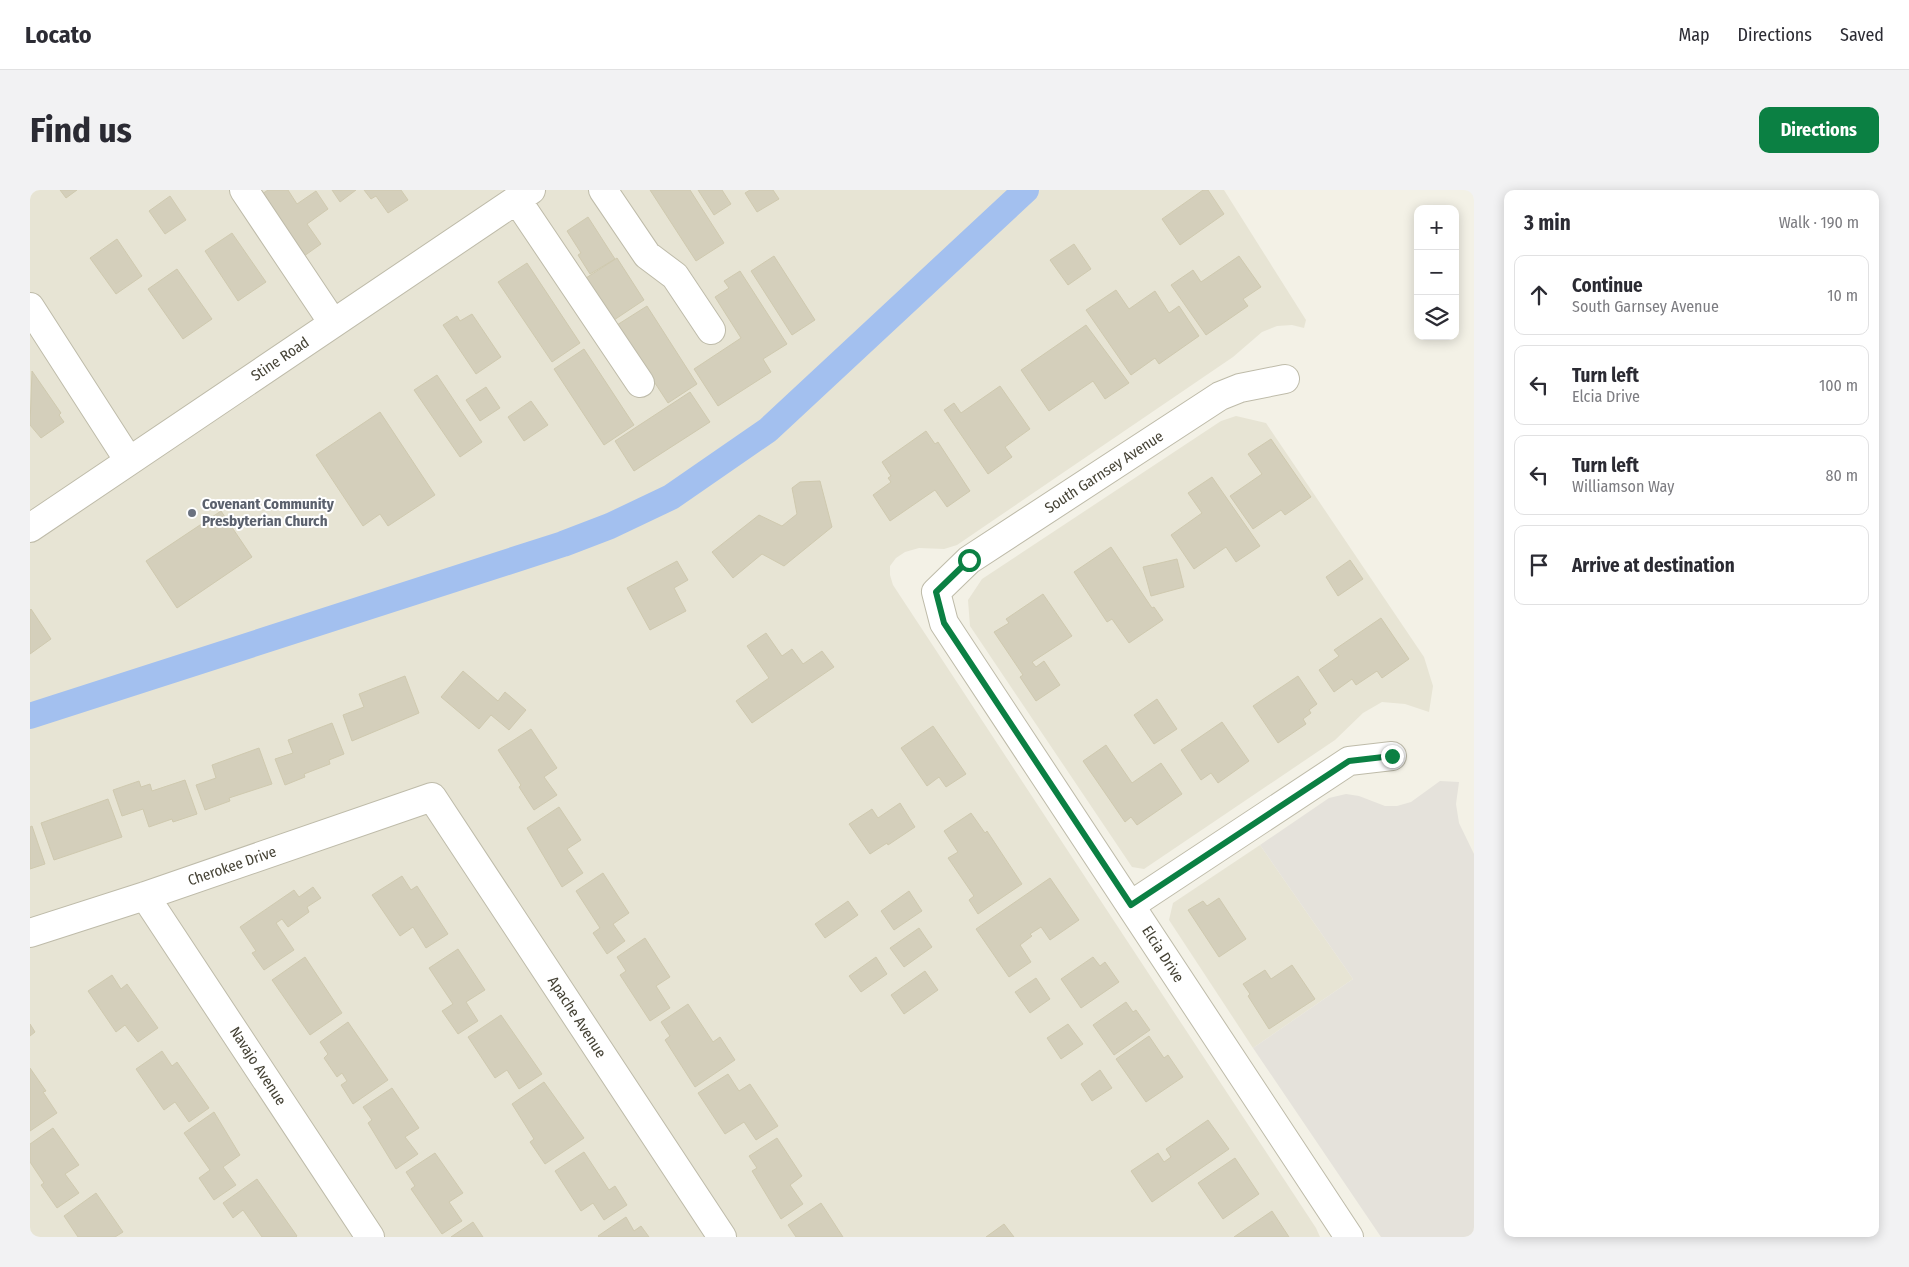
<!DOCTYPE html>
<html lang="en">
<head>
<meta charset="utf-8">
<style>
  :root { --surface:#fff; --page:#f2f2f3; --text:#2b2b33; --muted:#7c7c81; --line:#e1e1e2; --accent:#0b8043 }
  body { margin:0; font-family:"Fira Sans Condensed",sans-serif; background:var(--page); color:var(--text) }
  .controls { position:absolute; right:15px; top:15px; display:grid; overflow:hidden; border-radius:10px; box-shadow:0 2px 12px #0003 }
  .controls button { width:45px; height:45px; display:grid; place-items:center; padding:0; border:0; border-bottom:1px solid var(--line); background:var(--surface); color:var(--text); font:25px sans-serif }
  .stop { position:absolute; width:15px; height:15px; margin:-11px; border:4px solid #0b8043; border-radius:50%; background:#fff }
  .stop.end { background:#0b8043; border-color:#fff; box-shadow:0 1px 5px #0008 }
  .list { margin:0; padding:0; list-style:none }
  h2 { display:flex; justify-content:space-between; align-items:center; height:65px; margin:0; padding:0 20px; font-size:21px }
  h2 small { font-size:16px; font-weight:400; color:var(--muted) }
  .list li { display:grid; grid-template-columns:32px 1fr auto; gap:15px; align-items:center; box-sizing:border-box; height:80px; margin:0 10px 10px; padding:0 10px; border:1px solid var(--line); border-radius:10px }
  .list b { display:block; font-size:19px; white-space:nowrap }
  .list p { margin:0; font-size:16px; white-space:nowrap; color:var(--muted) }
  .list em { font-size:16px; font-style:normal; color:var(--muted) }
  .icon { flex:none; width:28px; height:28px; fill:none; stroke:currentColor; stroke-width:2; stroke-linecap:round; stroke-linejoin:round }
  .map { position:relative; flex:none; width:1444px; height:1047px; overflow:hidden; border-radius:10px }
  header { display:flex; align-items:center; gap:30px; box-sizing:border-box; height:70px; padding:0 25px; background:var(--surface); border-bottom:1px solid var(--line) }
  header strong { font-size:24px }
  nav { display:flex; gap:28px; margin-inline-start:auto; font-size:18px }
  .intro { display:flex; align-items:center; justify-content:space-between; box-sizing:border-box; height:120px; padding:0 30px }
  h1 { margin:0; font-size:35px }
  .button { padding:12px 22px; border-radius:10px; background:var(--accent); color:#fff; font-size:18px; font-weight:700 }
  main { display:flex; gap:30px; padding:0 30px }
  aside { flex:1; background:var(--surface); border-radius:10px; box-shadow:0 2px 12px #0003 }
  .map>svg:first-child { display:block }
  .residential { fill:#e7e4d4 }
  .industrial { fill:#e5e2db }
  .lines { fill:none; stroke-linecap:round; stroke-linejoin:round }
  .canal { stroke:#a3c0ef; stroke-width:26 }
  .building { fill:#d4cfbb; stroke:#cfc9af }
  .minor-casing { stroke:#bebba9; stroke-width:30 }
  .minor { stroke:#fff; stroke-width:28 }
  .route { stroke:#0b8043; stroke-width:6 }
  .worship-dot { fill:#6b7280; stroke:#fff; stroke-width:2 }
  .labels { text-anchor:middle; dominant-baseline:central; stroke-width:4; stroke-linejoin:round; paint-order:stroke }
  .street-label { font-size:15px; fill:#454235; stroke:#fff }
  .worship-label { font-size:15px; font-weight:bold; fill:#5b616d; stroke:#fff; text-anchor:start }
</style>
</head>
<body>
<header>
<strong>Locato</strong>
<nav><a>Map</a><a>Directions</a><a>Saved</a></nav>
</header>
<div class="intro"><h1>Find us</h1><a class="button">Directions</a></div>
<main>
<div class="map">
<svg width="1444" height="1047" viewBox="0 0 1444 1047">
  <rect width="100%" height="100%" fill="#f3f1e6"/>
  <path class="residential" d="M 0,0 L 1194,0 L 1276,130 L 1274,138 L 1262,135 L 1247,136 L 1232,142 L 1203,167 L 927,355 L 914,359 L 889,358 L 875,362 L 866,368 L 860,376 L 860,385 L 863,395 L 1286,1038 L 1290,1047 L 4,1047 L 0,1041 Z
    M 1206,226 L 1236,233 L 1394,467 L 1403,496 L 1399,522 L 1375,514 L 1352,512 L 1333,523 L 1305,550 L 1114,679 L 1102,677 L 940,436 L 938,410 L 952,389 L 1191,231 Z
    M 1230,655 L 1323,789 L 1223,858 L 1139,730 L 1143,713 Z"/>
  <path class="industrial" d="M 1410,591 L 1429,592 L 1426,614 L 1429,633 L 1444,664 L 1444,1047 L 1351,1047 L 1223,858 L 1323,789 L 1230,655 L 1299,608 L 1316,604 L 1329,606 L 1355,616 L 1367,616 L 1381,612 Z"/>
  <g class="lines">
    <path class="canal" d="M 0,526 L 533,354 L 580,336 L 641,307 L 738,240 L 996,0"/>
  </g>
  <path class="building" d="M 30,0 L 47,0 L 36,8 Z
    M 238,0 L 258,0 L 267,14 L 286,1 L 298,19 L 277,34 L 291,54 L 267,71 L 229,6 Z
    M 302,0 L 326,0 L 310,12 Z
    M 334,0 L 371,0 L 378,10 L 358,23 L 346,6 L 341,9 Z
    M 620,0 L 660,0 L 694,53 L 666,71 Z
    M 668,0 L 692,0 L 701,14 L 684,25 Z
    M 720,0 L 743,0 L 749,9 L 727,22 L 715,3 Z
    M 1173,0 L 1178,0 L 1194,24 L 1150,55 L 1132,29 Z
    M 140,6 L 156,30 L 135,44 L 119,21 Z
    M 558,27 L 585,69 L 560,84 L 548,65 L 551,63 L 537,41 Z
    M 202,43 L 236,92 L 208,111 L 175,61 Z
    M 87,49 L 112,86 L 86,104 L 60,68 Z
    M 1044,54 L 1061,79 L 1038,95 L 1020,70 Z
    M 744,66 L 785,130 L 762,145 L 721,81 Z
    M 1209,66 L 1231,97 L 1213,109 L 1218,116 L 1176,145 L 1141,95 L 1163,80 L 1171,92 Z
    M 587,68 L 614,110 L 584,130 L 556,88 Z
    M 497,73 L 550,153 L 522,172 L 468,92 Z
    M 147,79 L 182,129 L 153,149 L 118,99 Z
    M 710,81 L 757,154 L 733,169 L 741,182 L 688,216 L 664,179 L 711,148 L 685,107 L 699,98 L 694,91 Z
    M 1086,100 L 1099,119 L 1125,101 L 1139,123 L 1149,116 L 1169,146 L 1129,174 L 1125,168 L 1101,185 L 1056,120 Z
    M 617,116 L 667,194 L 638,213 L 587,135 Z
    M 442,124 L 471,167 L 446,184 L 413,135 L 427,126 L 430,131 Z
    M 1056,135 L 1099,193 L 1075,209 L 1063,191 L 1019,221 L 991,180 Z
    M 554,159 L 604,235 L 574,255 L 524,179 Z
    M 2,181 L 31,223 L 29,225 L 34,232 L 11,248 L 0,235 Z
    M 407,185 L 452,252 L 430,267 L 384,200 Z
    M 970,196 L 1000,239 L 975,257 L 982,267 L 958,284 L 914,220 L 924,213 L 931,223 Z
    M 456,197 L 470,218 L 450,231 L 436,210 Z
    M 660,202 L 680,232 L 604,281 L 585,251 Z
    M 501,211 L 518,235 L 494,251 L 478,227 Z
    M 350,222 L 405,305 L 358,336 L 350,324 L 333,336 L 286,265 Z
    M 896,241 L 905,254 L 908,252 L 940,301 L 917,317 L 905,300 L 860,331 L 843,305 L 861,292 L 858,288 L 861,286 L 852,272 Z
    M 1241,249 L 1281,307 L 1255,325 L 1251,320 L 1223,339 L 1200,306 L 1232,284 L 1218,264 Z
    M 1182,287 L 1230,356 L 1206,372 L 1196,357 L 1164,379 L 1141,345 L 1172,323 L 1158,303 Z
    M 790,291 L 802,337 L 754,376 L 732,364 L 703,388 L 682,362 L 729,325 L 752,336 L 767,324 L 762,298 L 770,292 Z
    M 191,321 L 222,367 L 147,418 L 116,371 Z
    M 1081,357 L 1122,418 L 1124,417 L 1133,430 L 1099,453 L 1082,429 L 1077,432 L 1044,382 Z
    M 1147,369 L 1154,397 L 1121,406 L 1113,377 Z
    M 1320,370 L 1333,389 L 1308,406 L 1296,387 Z
    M 647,371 L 658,390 L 644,398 L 656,421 L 620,440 L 597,398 Z
    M 1013,404 L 1042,446 L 1002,472 L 1006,477 L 1014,471 L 1030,495 L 1006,511 L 990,487 L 993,485 L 964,442 L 979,433 L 976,429 Z
    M 1,419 L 21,449 L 0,464 L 0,420 Z
    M 1351,428 L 1379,469 L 1352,488 L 1347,481 L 1326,495 L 1322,489 L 1304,502 L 1289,480 L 1309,466 L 1304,460 Z
    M 736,443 L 752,466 L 762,459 L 773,474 L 792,461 L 804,477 L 722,533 L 706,511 L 739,488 L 717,456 Z
    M 433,481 L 468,511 L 475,502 L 496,520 L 479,540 L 461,525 L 449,539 L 411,507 Z
    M 375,486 L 389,523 L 322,551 L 313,525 L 334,517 L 329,504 Z
    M 1268,486 L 1287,514 L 1279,520 L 1281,523 L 1273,529 L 1276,534 L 1248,553 L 1223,516 Z
    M 1127,509 L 1147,539 L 1124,554 L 1104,525 Z
    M 1192,532 L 1219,571 L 1188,593 L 1181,583 L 1171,590 L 1151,560 Z
    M 302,533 L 314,564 L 299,570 L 300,574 L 274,584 L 275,587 L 255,595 L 245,569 L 263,563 L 258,550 Z
    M 903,536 L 936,584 L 916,597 L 909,587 L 897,596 L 871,558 Z
    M 501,539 L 527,578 L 514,587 L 527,605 L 504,620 L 489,597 L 491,595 L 468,560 Z
    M 1076,555 L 1102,593 L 1131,573 L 1152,604 L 1107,635 L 1101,627 L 1095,632 L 1053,571 Z
    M 229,558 L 242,594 L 199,608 L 200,611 L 175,620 L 166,595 L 186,588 L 182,575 Z
    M 155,590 L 167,624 L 143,632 L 142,629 L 119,637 L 113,619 L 92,626 L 83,600 L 109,591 L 111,597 L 120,594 L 122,601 Z
    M 78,609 L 92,647 L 24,670 L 11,633 Z
    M 870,613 L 885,637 L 858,655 L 857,653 L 840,664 L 819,634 L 842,619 L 848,628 Z
    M 529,617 L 551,650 L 537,659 L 553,683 L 532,697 L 497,638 Z
    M 941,623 L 955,643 L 957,641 L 992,694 L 948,724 L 939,710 L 944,706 L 918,668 L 928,662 L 914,641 Z
    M 2,636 L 15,674 L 0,679 L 0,637 Z
    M 573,683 L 599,723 L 583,734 L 595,751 L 577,764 L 563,743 L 570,738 L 546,701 Z
    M 372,686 L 381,700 L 387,696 L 418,744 L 396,758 L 383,737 L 370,746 L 342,705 Z
    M 1020,688 L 1049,730 L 1020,750 L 1011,737 L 1000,744 L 1002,746 L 990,755 L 1001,772 L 979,787 L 946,739 Z
    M 283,697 L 291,708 L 277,717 L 279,722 L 258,737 L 252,729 L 246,733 L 264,760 L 234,780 L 222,763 L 226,761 L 210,737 L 264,700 L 269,707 Z
    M 879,701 L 892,721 L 864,740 L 851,721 Z
    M 1189,708 L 1216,749 L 1189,767 L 1158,720 L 1173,711 L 1177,716 Z
    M 818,711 L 828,725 L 795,748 L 785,734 Z
    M 889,738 L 902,757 L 874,777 L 860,758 Z
    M 615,748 L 640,787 L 626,796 L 640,818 L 620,831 L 590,785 L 596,781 L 587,767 Z
    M 428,759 L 455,800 L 436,812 L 448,831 L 428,844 L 412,821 L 423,814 L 399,778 Z
    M 275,767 L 312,823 L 280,845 L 242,790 Z
    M 846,767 L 857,784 L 831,802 L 819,786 Z
    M 1063,767 L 1070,776 L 1075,772 L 1089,792 L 1051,818 L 1031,789 Z
    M 1262,775 L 1285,809 L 1239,839 L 1218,806 L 1220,804 L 1213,794 L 1235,780 L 1241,789 Z
    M 895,781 L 908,800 L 874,824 L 861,805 Z
    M 82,785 L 91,799 L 97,794 L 128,838 L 108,852 L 95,835 L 86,842 L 58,801 Z
    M 1006,788 L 1020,809 L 1000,823 L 985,802 Z
    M 1096,812 L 1103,822 L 1106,820 L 1120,840 L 1084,865 L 1063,835 Z
    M 658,814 L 683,852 L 690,847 L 705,870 L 665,897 L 635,850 L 640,846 L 631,832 Z
    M 471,825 L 512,884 L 489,899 L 477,880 L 465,888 L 438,847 Z
    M 318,832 L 358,890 L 323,914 L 311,895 L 317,891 L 312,883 L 307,887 L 294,868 L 298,864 L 290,852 Z
    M 0,834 L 5,842 L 0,846 Z
    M 1038,834 L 1053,854 L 1031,869 L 1017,848 Z
    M 1119,846 L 1134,868 L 1138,865 L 1153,887 L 1116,912 L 1086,869 Z
    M 132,861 L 142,876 L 147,872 L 179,918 L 159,932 L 145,912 L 134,920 L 106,879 Z
    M 0,878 L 16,901 L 13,902 L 27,923 L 0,941 Z
    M 1070,880 L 1082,898 L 1062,911 L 1051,894 Z
    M 698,884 L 709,901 L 720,894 L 748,936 L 726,950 L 714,932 L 695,944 L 668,903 Z
    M 514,892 L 554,948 L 515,974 L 500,952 L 504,949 L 482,914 Z
    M 362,898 L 389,938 L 375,947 L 388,964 L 366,979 L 338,933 L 342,930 L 333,917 Z
    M 184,922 L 210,965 L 193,977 L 206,995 L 184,1010 L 169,988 L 180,980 L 154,943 Z
    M 1178,930 L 1199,959 L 1122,1012 L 1101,981 L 1128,963 L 1134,972 L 1141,967 L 1136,959 Z
    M 23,938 L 49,975 L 35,984 L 49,1003 L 27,1018 L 11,995 L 14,993 L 0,972 L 0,954 Z
    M 747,948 L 772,986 L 760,995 L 773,1014 L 751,1029 L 722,981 L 727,978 L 719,966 Z
    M 554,962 L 579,1000 L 585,996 L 597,1015 L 574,1030 L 563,1013 L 551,1021 L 525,981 Z
    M 405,963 L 433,1003 L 419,1012 L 432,1031 L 412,1044 L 381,999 L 385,996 L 376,982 Z
    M 1205,968 L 1229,1004 L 1193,1029 L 1168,993 Z
    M 227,989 L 267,1046 L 266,1047 L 232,1047 L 213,1020 L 203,1028 L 193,1013 Z
    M 66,1003 L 93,1042 L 85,1047 L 48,1047 L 34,1026 Z
    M 791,1013 L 813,1047 L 766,1047 L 758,1035 Z
    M 1242,1021 L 1259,1047 L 1204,1047 Z
    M 596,1027 L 604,1041 L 611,1036 L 619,1047 L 569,1047 L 568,1046 Z
    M 443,1032 L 453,1047 L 421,1047 Z
    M 974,1034 L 984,1047 L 956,1047 Z"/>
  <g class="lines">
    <g class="minor-casing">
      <path id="minor" d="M 214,0 L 303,133
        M 573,0 L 617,65 L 645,86 L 681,140
        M 487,10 L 610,193
        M 0,117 L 99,271
        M 1255,189 L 1210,198 L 1190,206 L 939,370 L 906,402 L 914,433 L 1319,1047
        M 0,338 L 501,0
        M 115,706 L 340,1047
        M 1101,715 L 1319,571 L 1362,566
        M 0,743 L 115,706 L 402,607 L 692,1047"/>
    </g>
    <use href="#minor" class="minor"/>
  </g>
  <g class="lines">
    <path class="route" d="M 939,370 L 906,402 L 914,433 L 1101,715 L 1319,571 L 1362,566"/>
  </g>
  <circle class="worship-dot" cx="162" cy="323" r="5"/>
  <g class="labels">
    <g class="street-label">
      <text transform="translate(250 169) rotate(-34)">Stine Road</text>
      <text transform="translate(1074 282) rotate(-33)">South Garnsey Avenue</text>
      <text transform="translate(202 676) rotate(-19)">Cherokee Drive</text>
      <text transform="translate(1133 764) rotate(57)">Elcia Drive</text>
      <text transform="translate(547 827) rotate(57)">Apache Avenue</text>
      <text transform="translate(228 876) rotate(57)">Navajo Avenue</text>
    </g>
    <g class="worship-label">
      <text x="172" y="314">Covenant Community<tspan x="172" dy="17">Presbyterian Church</tspan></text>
    </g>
  </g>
</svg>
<div class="controls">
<button>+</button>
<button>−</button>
<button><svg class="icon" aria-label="layers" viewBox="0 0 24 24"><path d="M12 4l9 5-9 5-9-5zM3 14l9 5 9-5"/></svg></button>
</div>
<div class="stop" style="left:939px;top:370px"></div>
<div class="stop end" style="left:1362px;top:566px"></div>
</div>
<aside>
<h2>3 min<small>Walk · 190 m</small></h2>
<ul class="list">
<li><svg class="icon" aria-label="ahead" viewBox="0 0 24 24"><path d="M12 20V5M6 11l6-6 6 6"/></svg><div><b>Continue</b><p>South Garnsey Avenue</p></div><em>10 m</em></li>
<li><svg class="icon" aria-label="left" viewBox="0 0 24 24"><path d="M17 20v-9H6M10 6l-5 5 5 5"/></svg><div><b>Turn left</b><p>Elcia Drive</p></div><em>100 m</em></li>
<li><svg class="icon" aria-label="left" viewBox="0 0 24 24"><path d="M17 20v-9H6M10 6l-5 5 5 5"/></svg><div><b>Turn left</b><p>Williamson Way</p></div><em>80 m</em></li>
<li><svg class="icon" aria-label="arrive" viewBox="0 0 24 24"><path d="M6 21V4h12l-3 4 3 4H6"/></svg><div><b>Arrive at destination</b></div></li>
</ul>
</aside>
</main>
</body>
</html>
